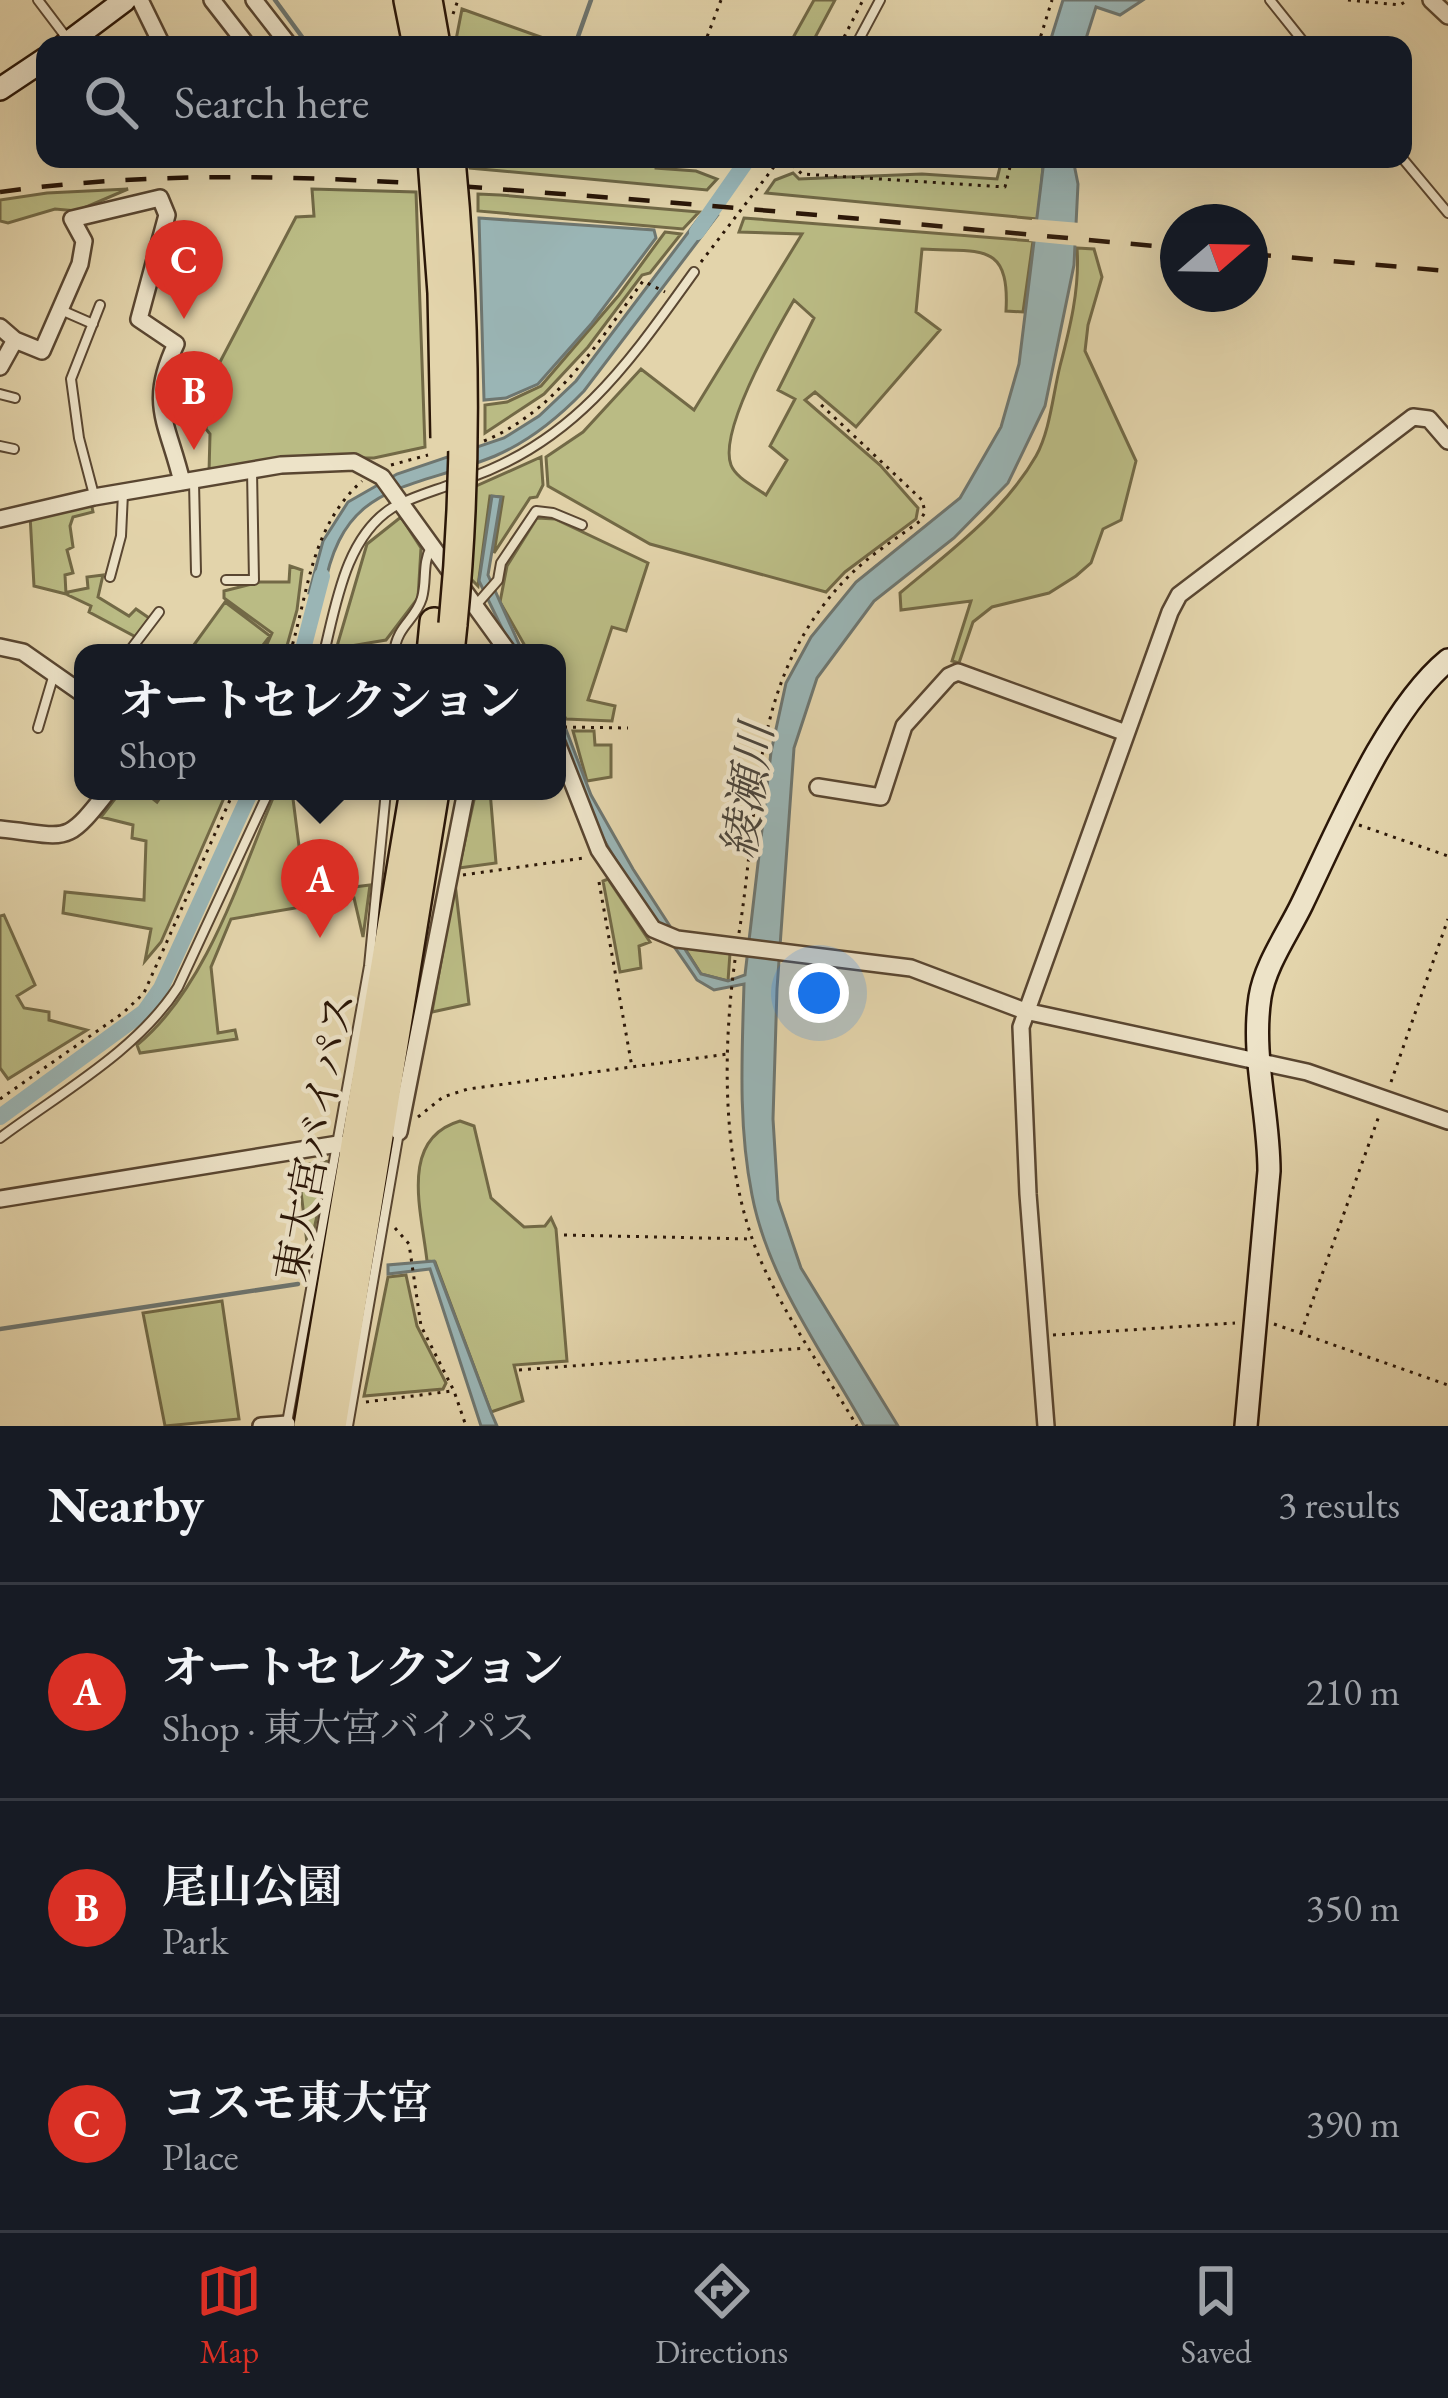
<!DOCTYPE html>
<html lang="en">
<head>
<meta charset="utf-8">
<style>
  :root { --surface:#171b24; --page:#20242c; --text:#f1f3f6; --muted:#9ea1a6; --line:#363941; --accent:#d93025 }
  body { margin:0; font-family:"EB Garamond","Noto Serif JP",serif; background:var(--page); color:var(--text) }
  .compass { position:absolute; left:1160px; top:204px; width:108px; height:108px; border-radius:50%; background:var(--surface); box-shadow:0 12px 48px #0002; rotate:70deg }
  .you { position:absolute; left:819px; top:993px; width:42px; height:42px; margin:-30px; border:9px solid #fff; border-radius:50%; background:#1a73e8; box-shadow:0 0 0 18px #1a73e833 }
  .badge { display:grid; place-items:center; width:78px; height:78px; border-radius:50%; background:var(--accent); color:#fff; font-size:39px; font-weight:700 }
  .pin { position:absolute; translate:-50% -99px; filter:drop-shadow(0 3px 6px #0008) }
  .pin::after { content:''; position:absolute; top:63px; width:42px; height:36px; background:inherit; clip-path:polygon(0 0,100% 0,50% 100%) }
  .popup { position:absolute; left:74px; top:644px; width:492px; height:156px; box-sizing:border-box; display:grid; place-content:center; border-radius:24px; background:var(--surface); filter:drop-shadow(0 3px 9px #0005); font-size:39px; white-space:nowrap; color:var(--muted) }
  .popup b { font-size:45px; color:var(--text) }
  .popup::after { content:''; position:absolute; left:50%; top:100%; margin-left:-24px; border:24px solid transparent; border-top-color:var(--surface) }
  .list { margin:0; padding:0; list-style:none }
  h2 { display:flex; justify-content:space-between; align-items:center; height:156px; margin:0; padding:0 48px; font-size:51px }
  h2 small { font-size:39px; font-weight:400; color:var(--muted) }
  .list li { display:grid; grid-template-columns:78px 1fr auto; gap:36px; align-items:center; box-sizing:border-box; height:216px; padding:0 48px; border-top:3px solid var(--line) }
  .list b { display:block; font-size:45px; white-space:nowrap }
  .list p { margin:0; font-size:39px; white-space:nowrap; color:var(--muted) }
  .list em { font-size:39px; font-style:normal; color:var(--muted) }
  .icon { flex:none; width:66px; height:66px; fill:none; stroke:currentColor; stroke-width:2; stroke-linecap:round; stroke-linejoin:round }
  .map { position:relative; flex:none; width:1448px; height:1426px; overflow:hidden }
  .search { position:absolute; background:var(--surface); box-shadow:0 12px 48px #0002; left:36px; right:36px; top:36px; height:132px; display:flex; align-items:center; gap:30px; box-sizing:border-box; padding:0 42px; border-radius:24px; color:var(--muted); font-size:45px }
  .sheet { height:804px; background:var(--surface) }
  nav { display:flex; justify-content:space-around; align-items:center; box-sizing:border-box; height:168px; border-top:3px solid var(--line); background:var(--surface); font-size:33px; color:var(--muted) }
  nav a { display:grid; justify-items:center; gap:6px }
  nav .on { color:var(--accent) }
  .map>svg:first-child { display:block }
  .green { fill:#babb84; stroke:#726946; stroke-width:3; fill-rule:evenodd }
  .water { fill:#9ab5b5; stroke:#6e7670; stroke-width:3 }
  .pier { fill:#e3d4ab }
  .lines { fill:none; stroke-linecap:round; stroke-linejoin:round }
  .stream { stroke:#6e7670; stroke-width:4.5 }
  .canal { stroke:#9ab5b5; stroke-width:16 }
  .lane-casing { stroke:#594631; stroke-width:12 }
  .street-casing { stroke:#594631; stroke-width:20 }
  .secondary-casing { stroke:#2b1708; stroke-width:26 }
  .highway-casing { stroke:#2b1708; stroke-width:32 }
  .path { stroke:#2b1708; stroke-width:3; stroke-dasharray:3 6; stroke-linecap:butt }
  .lane { stroke:#ede3c8; stroke-width:8 }
  .street { stroke:#ede3c8; stroke-width:15 }
  .secondary { stroke:#ede3c8; stroke-width:21 }
  .highway { stroke:#e3d4ab; stroke-width:27 }
  .rail { stroke:#2b1708; stroke-width:4.5; stroke-dasharray:21 21; stroke-linecap:butt }
  .highway-bridge-casing { stroke:#2b1708; stroke-width:32; stroke-linecap:butt }
  .highway-bridge { stroke:#e3d4ab; stroke-width:27 }
  .labels { text-anchor:middle; dominant-baseline:central; stroke-width:9; stroke-linejoin:round; paint-order:stroke }
  .street-label { font-size:42px; fill:#2b1708; stroke:#ede3c8 }
  .water-label { font-size:45px; font-style:italic; fill:#4c463c; stroke:#ede3c8 }
</style>
</head>
<body>
<div class="map">
<svg width="1448" height="1426" viewBox="0 0 1448 1426">
  <rect width="100%" height="100%" fill="#e3d4ab"/>
  <filter id="stains"><feTurbulence type="fractalNoise" baseFrequency=".00167" numOctaves="4"/><feColorMatrix values="0 0 0 0 .2 0 0 0 0 .09 0 0 0 0 .02 0 0 0 .5 -.17"/></filter>
  <radialGradient id="worn" r=".72"><stop offset=".6" stop-color="#630" stop-opacity="0"/><stop offset="1" stop-color="#630" stop-opacity=".3"/></radialGradient>
  <path class="green" d="M 814,0 L 835,0 L 811,45 L 789,45 Z
    M 462,9 L 563,45 L 455,45 Z
    M 469,159 L 656,162 L 656,168 L 696,171 L 717,179 L 707,190 L 470,168 Z
    M 1002,159 L 1033,159 L 1043,168 L 1038,219 L 766,193 L 775,180 L 793,173 L 799,179 L 922,174 L 997,179 Z
    M 128,189 L 77,211 L 55,209 L 8,223 L 0,221 L 0,200 L 47,193 Z
    M 312,189 L 416,192 L 425,447 L 374,458 L 283,458 L 209,473 L 210,434 L 206,429 L 211,365 L 220,362 L 296,217 L 314,216 Z
    M 478,194 L 500,195 L 699,212 L 683,229 L 478,211 Z
    M 744,218 L 1033,241 L 1023,312 L 1006,311 C 1010,240 979,253 922,249 L 916,312 L 940,330 L 856,427 L 815,392 L 805,400 L 880,465 L 918,508 L 916,519 L 845,572 L 826,592 L 650,544 L 548,486 L 546,457 L 583,432 L 641,369 L 694,410 L 802,234 L 739,232 ZM 794,300 L 814,318 L 778,390 L 795,399 L 770,446 L 787,460 L 766,495 C 754,486 736,478 731,465 C 718,431 776,331 794,300 Z
    M 665,232 L 681,234 L 650,273 L 642,275 L 588,347 L 544,394 L 485,433 L 485,405 L 507,402 L 541,386 L 619,295 Z
    M 1077,248 L 1094,249 L 1102,277 L 1088,325 L 1085,351 L 1136,461 L 1121,520 L 1103,529 L 1091,563 L 1076,576 L 1049,593 L 992,607 L 973,622 L 959,663 L 952,661 L 971,601 L 901,610 L 900,593 C 949,552 1004,512 1036,456 C 1050,431 1053,394 1060,366 C 1070,328 1080,288 1077,248 Z
    M 541,457 L 543,485 L 537,497 L 530,498 L 494,553 L 503,497 L 490,496 L 478,586 L 469,577 L 474,487 Z
    M 91,502 L 93,512 L 73,517 L 70,526 L 73,547 L 67,550 L 73,573 L 65,575 L 66,594 L 34,586 L 30,515 Z
    M 401,517 L 421,548 L 418,598 L 386,640 L 344,647 L 341,653 L 335,653 L 367,544 Z
    M 537,518 L 555,519 L 648,563 L 626,631 L 612,627 L 588,700 L 615,706 L 612,721 L 566,719 L 557,703 L 557,653 L 529,653 L 500,602 L 507,566 Z
    M 290,566 L 302,570 L 297,610 L 285,653 L 263,653 L 272,633 L 224,598 L 224,591 L 260,582 L 289,582 Z
    M 103,575 L 98,597 L 129,616 L 136,609 L 149,618 L 136,637 L 89,612 L 91,606 L 68,595 L 68,592 L 88,588 L 87,577 Z
    M 225,602 L 270,636 L 257,653 L 188,653 Z
    M 573,731 L 594,731 L 595,745 L 611,745 L 611,777 L 587,781 Z
    M 121,791 L 143,791 L 157,802 L 165,791 L 227,791 L 161,942 L 145,961 L 151,929 L 63,913 L 65,892 L 144,900 L 146,841 L 132,838 L 133,825 L 101,817 Z
    M 276,791 L 292,791 L 305,893 L 370,885 L 363,937 L 354,898 L 231,919 L 211,967 L 218,1033 L 235,1030 L 237,1039 L 140,1053 L 137,1045 C 207,988 241,873 276,791 Z
    M 476,791 L 490,791 L 496,863 L 459,868 Z
    M 608,879 L 650,942 L 639,946 L 641,968 L 620,972 L 603,881 Z
    M 455,883 L 469,1004 L 432,1012 Z
    M 4,915 L 35,985 L 17,996 L 24,1008 L 49,1012 L 49,1020 L 87,1030 L 8,1079 L 0,1068 L 0,916 Z
    M 684,947 L 730,953 L 728,981 L 701,974 Z
    M 460,1121 L 474,1126 L 491,1198 L 524,1227 L 545,1226 L 551,1218 L 556,1229 L 567,1361 L 514,1365 L 523,1401 L 491,1412 L 435,1262 L 427,1261 C 422,1213 398,1139 460,1121 Z
    M 329,1161 L 311,1243 L 307,1243 L 298,1166 Z
    M 406,1275 L 417,1326 L 446,1383 L 443,1389 L 364,1396 L 388,1277 Z
    M 222,1301 L 239,1419 L 165,1426 L 143,1313 Z"/>
  <path class="water" d="M 1063,0 L 1143,0 L 1120,15 L 1096,7 L 1084,45 L 1049,45 Z
    M 1033,159 L 1073,159 L 1078,184 L 1074,265 L 1045,406 L 1008,483 L 954,538 L 874,601 L 817,678 L 794,748 L 777,989 L 773,1119 L 778,1200 L 801,1268 L 898,1426 L 864,1426 C 823,1353 768,1279 752,1195 C 738,1125 742,1055 744,984 L 714,990 L 697,980 C 649,908 557,793 557,706 L 591,795 L 633,869 L 701,974 L 728,981 L 745,975 L 771,752 L 786,683 L 811,637 L 856,582 L 960,498 L 1001,427 L 1019,364 L 1043,168 Z
    M 702,214 L 717,216 L 584,391 C 558,418 530,441 495,456 C 407,492 342,480 323,594 L 309,593 L 323,541 L 348,502 L 397,474 L 504,438 L 539,416 L 576,381 Z
    M 479,218 L 654,230 L 656,238 L 592,323 L 538,384 L 506,398 L 484,400 Z
    M 492,496 L 501,497 L 488,575 L 523,653 L 514,653 L 479,581 Z
    M 434,1261 L 491,1412 L 497,1426 L 481,1426 L 430,1269 L 388,1274 L 388,1265 Z"/>
  <path class="pier" d="M 1032,219 L 1080,223 L 1080,246 L 1029,241 Z"/>
  <g class="lines">
    <path class="stream" d="M 275,0 L 308,45
      M 575,45 L 591,0
      M 0,1329 L 298,1284"/>
    <path class="canal" d="M 697,232 L 748,159
      M 302,653 L 322,576
      M 0,1117 L 144,1012 L 161,988 L 251,791"/>
    <g class="lane-casing">
      <path id="lane" d="M 38,0 L 66,37
        M 1270,0 L 1306,45
        M 856,45 L 880,0
        M 1403,159 L 1448,213
        M 61,310 L 93,324
        M 0,394 L 15,398
        M 0,446 L 14,449
        M 469,478 C 577,440 630,361 694,272
        M 194,482 L 196,572
        M 94,495 L 79,438 L 71,379 L 100,305
        M 110,577 L 121,536 L 123,493
        M 226,580 L 254,580 L 252,471
        M 477,604 L 498,580 L 501,563 L 536,511 L 553,513 L 582,525
        M 128,653 L 159,612
        M 324,653 C 336,604 346,537 392,508 C 411,497 434,491 455,483
        M 394,653 C 397,625 415,621 422,598 C 427,580 422,564 431,547
        M 38,728 L 54,674
        M 0,1138 C 60,1093 137,1051 178,987 L 269,791
        M 287,1423 L 369,966 L 386,791
        M 348,1426 L 399,1132"/>
    </g>
    <g class="street-casing">
      <path id="street" d="M 140,0 L 162,45
        M 212,0 L 247,45
        M 254,0 L 289,45
        M 1431,0 L 1448,16
        M 0,327 L 15,340 L 42,351 L 80,264 L 84,241 L 72,219 L 160,198 L 167,215 L 139,319 L 176,344 C 147,404 168,423 182,482
        M 0,367 L 15,340
        M 0,519 L 94,497 L 281,465 L 354,462 L 382,477 L 509,653
        M 0,647 L 23,652 L 83,694
        M 557,743 L 599,850 L 653,929 L 677,939 L 911,968 L 1025,1011 L 1307,1072 L 1448,1121
        M 818,787 L 881,797 L 904,726 L 949,676 L 958,672 L 1126,733
        M 0,829 C 69,836 64,847 108,791
        M 399,1132 L 466,791
        M 0,1199 L 338,1144 L 357,1147
        M 261,1426 L 287,1424
        M 1046,1426 L 1028,1194 L 1021,1027 L 1170,612 L 1179,595 L 1413,417 L 1429,419 L 1448,441"/>
    </g>
    <g class="secondary-casing">
      <path id="secondary" d="M 65,45 L 125,0
        M 0,89 L 45,59
        M 1246,1426 L 1269,1171 C 1269,1112 1251,1056 1260,997 C 1265,965 1288,933 1302,904 C 1337,832 1387,710 1448,660"/>
    </g>
    <g class="highway-casing">
      <path id="highway" d="M 408,0 L 417,45
        M 428,0 L 436,45
        M 431,653 L 434,622
        M 450,653 L 453,624
        M 308,1426 L 414,791
        M 332,1426 L 435,791"/>
    </g>
    <path class="path" d="M 1348,0 L 1400,5 L 1408,0
      M 453,14 L 458,0
      M 704,45 L 721,0
      M 840,45 L 863,0
      M 1038,45 L 1052,0
      M 786,159 L 802,174 L 1005,187 L 1012,159
      M 659,166 L 662,159
      M 701,262 L 780,159
      M 484,441 C 557,411 598,342 643,281 L 665,292
      M 391,465 L 428,455
      M 290,653 C 309,591 310,528 362,481
      M 564,727 L 628,728
      M 1359,825 L 1448,856
      M 463,875 L 584,858
      M 599,882 L 632,1067
      M 739,933 C 760,803 749,678 847,578 C 868,556 896,539 920,521 L 925,512 L 922,500 L 817,401
      M 735,960 C 722,1055 722,1170 760,1259 C 786,1318 824,1371 857,1426
      M 1391,1082 L 1448,919
      M 0,1099 L 123,1013 L 144,993 L 234,791
      M 418,1117 L 443,1097 L 468,1089 L 728,1054
      M 395,1228 L 409,1244 L 421,1326 L 454,1391 L 466,1426
      M 564,1235 L 751,1239
      M 1274,1324 L 1448,1385
      M 1301,1333 L 1380,1113
      M 1053,1335 L 1235,1323
      M 519,1370 L 806,1348
      M 366,1402 L 452,1391"/>
    <use href="#lane" class="lane"/>
    <use href="#street" class="street"/>
    <use href="#secondary" class="secondary"/>
    <use href="#highway" class="highway"/>
    <path class="rail" d="M 0,192 C 188,166 373,179 562,194 C 768,209 973,230 1178,248
      M 1250,254 L 1448,271"/>
    <g class="highway-bridge-casing">
      <path id="highway-bridge" d="M 432,159 L 442,293 L 445,438
        M 451,159 C 466,314 468,470 453,624"/>
    </g>
    <use href="#highway-bridge" class="highway-bridge"/>
  </g>
  <g class="labels">
    <g class="street-label">
      <text transform="translate(315 1137) rotate(-80)">東大宮バイパス</text>
    </g>
    <g class="water-label">
      <text transform="translate(747 791) rotate(-82)">綾瀬川</text>
    </g>
  </g>
  <rect width="100%" height="100%" filter="url(#stains)"/>
  <rect width="100%" height="100%" fill="url(#worn)"/>
</svg>
<svg class="compass" viewBox="-18 -18 36 36"><path d="M0-13l5 13h-10z" fill="#e53935"/><path d="M0 13l5-13h-10z" fill="#9ea1a6"/></svg>
<div class="you"></div>
<div class="pin badge" style="left:320px;top:938px">A</div>
<div class="popup"><b>オートセレクション</b>Shop</div>
<div class="pin badge" style="left:194px;top:450px">B</div>
<div class="pin badge" style="left:184px;top:319px">C</div>
<div class="search"><svg class="icon" aria-label="search" viewBox="0 0 24 24"><circle cx="10" cy="10" r="6"/><path d="M15 15l6 6"/></svg>Search here</div>
</div>
<section class="sheet">
<h2>Nearby<small>3 results</small></h2>
<ul class="list">
<li><span class="badge">A</span><div><b>オートセレクション</b><p>Shop · 東大宮バイパス</p></div><em>210 m</em></li>
<li><span class="badge">B</span><div><b>尾山公園</b><p>Park</p></div><em>350 m</em></li>
<li><span class="badge">C</span><div><b>コスモ東大宮</b><p>Place</p></div><em>390 m</em></li>
</ul>
</section>
<nav>
<a class="on"><svg class="icon" aria-label="map" viewBox="0 0 24 24"><path d="M3 6l6-2 6 2 6-2v14l-6 2-6-2-6 2zM9 4v14M15 6v14"/></svg>Map</a>
<a><svg class="icon" aria-label="directions" viewBox="0 0 24 24"><path d="M12 3l9 9-9 9-9-9zM9 14v-3h6M13 9l2 2-2 2"/></svg>Directions</a>
<a><svg class="icon" aria-label="saved" viewBox="0 0 24 24"><path d="M7 4h10v16l-5-4-5 4z"/></svg>Saved</a>
</nav>
</body>
</html>
